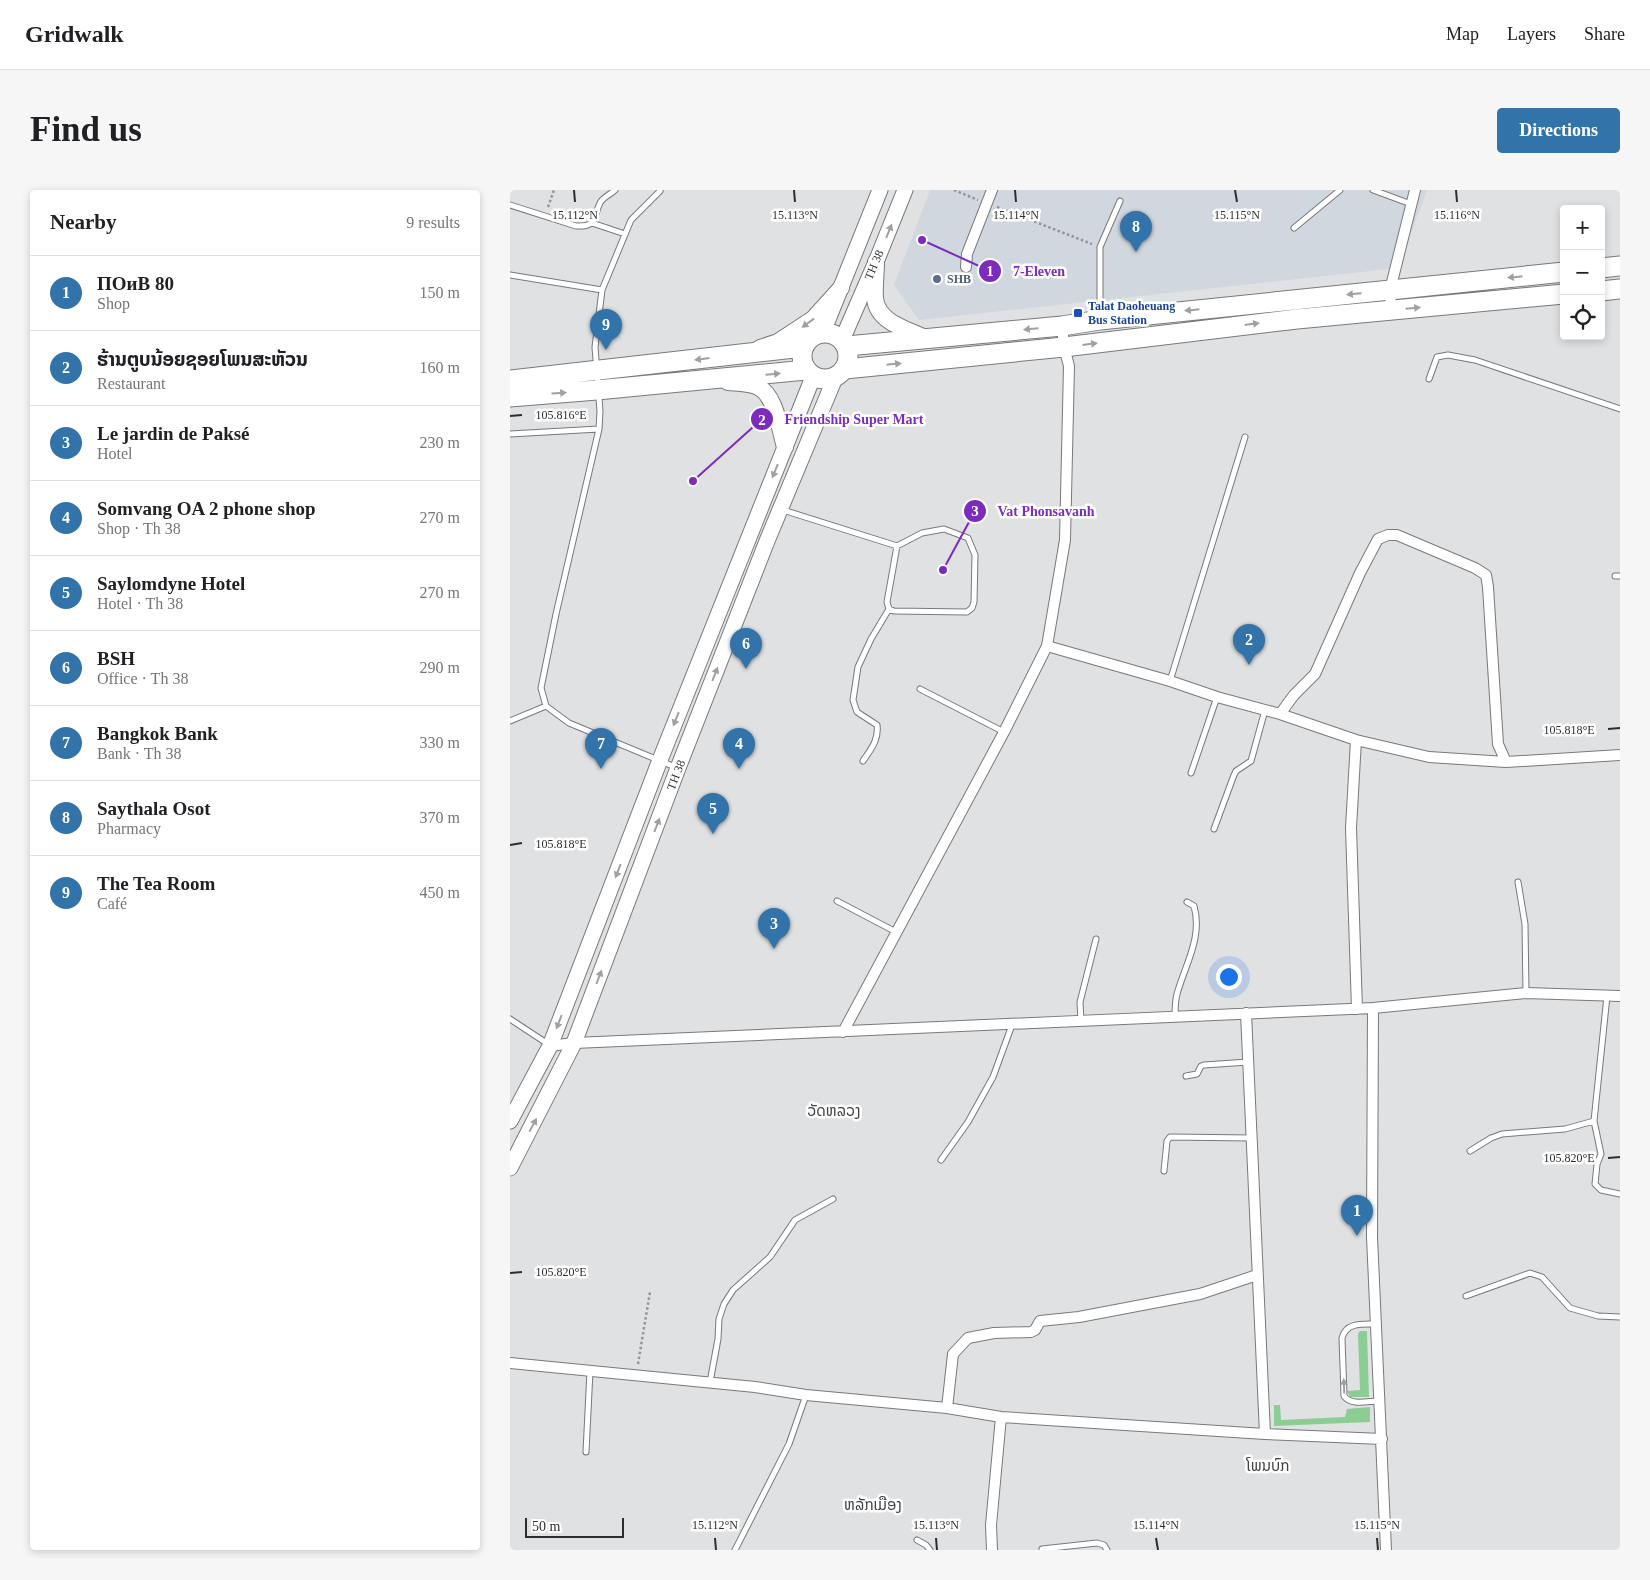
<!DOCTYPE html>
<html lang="en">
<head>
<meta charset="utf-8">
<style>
  :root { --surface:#fff; --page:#f6f6f6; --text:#202124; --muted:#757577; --line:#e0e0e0; --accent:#3273aa }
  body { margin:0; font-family:"Times New Roman","Noto Sans Lao",serif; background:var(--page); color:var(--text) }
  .controls { position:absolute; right:15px; top:15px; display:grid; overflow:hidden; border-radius:5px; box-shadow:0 2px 8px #0003 }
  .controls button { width:45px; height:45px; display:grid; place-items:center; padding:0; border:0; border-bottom:1px solid var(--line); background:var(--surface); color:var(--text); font:25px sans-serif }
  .scale { position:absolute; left:15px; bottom:12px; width:99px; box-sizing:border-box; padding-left:5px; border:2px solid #2c2d2e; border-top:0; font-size:14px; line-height:18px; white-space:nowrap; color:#2c2d2e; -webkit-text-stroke:4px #fff; paint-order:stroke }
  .you { position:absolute; left:718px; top:786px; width:18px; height:18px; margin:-12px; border:4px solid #fff; border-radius:50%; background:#1a73e8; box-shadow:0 0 0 8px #1a73e833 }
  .badge { display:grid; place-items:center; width:32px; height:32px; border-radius:50%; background:var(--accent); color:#fff; font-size:16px; font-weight:700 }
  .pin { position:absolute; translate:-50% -41px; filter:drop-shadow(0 1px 2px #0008) }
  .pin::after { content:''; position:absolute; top:26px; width:18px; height:15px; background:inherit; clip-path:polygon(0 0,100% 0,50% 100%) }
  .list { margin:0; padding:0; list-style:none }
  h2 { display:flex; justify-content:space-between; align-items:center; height:65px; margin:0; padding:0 20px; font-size:21px }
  h2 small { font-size:16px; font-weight:400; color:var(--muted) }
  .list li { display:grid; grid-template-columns:32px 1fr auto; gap:15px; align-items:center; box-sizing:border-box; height:75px; padding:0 20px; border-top:1px solid var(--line) }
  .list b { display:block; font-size:19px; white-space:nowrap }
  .list p { margin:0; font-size:16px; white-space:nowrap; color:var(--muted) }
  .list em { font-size:16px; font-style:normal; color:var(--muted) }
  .icon { flex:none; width:28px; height:28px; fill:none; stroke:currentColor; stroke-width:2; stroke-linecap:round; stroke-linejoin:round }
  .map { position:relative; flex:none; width:1110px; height:1360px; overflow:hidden; border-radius:5px }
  header { display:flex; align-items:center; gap:30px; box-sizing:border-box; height:70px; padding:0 25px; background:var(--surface); border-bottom:1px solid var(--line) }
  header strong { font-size:24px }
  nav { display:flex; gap:28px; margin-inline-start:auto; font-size:18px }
  .intro { display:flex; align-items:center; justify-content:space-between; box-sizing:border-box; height:120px; padding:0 30px }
  h1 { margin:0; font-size:35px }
  .button { padding:12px 22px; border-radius:5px; background:var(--accent); color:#fff; font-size:18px; font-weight:700 }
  main { display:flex; gap:30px; padding:0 30px }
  aside { flex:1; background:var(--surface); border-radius:5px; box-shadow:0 2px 8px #0003 }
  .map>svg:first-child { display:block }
  .built { fill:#d1d7df }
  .green { fill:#8bcd92 }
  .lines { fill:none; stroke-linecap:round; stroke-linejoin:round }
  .lane-casing { stroke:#77797b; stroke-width:7 }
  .street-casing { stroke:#77797b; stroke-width:12 }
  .secondary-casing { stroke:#77797b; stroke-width:17 }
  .primary-casing { stroke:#77797b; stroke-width:18 }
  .highway-casing { stroke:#77797b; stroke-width:21 }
  .path { stroke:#939495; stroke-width:2.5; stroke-dasharray:2.5 2.5; stroke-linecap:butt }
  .lane { stroke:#fff; stroke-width:5 }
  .street { stroke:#fff; stroke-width:10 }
  .secondary { stroke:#fff; stroke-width:15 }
  .primary { stroke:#fff; stroke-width:16 }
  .highway { stroke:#fff; stroke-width:19 }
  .oneway { fill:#a0a0a1 }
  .ticks { fill:none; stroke:#2c2d2e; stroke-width:2 }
  .service-dot { fill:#5c6f8a; stroke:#fff; stroke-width:2 }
  .transit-dot { fill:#1a4fb4; stroke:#fff; stroke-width:2 }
  .labels { text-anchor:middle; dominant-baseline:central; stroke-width:5; stroke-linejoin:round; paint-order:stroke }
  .street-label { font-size:12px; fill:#2c2d2e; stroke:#fff }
  .service-label { font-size:12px; font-weight:bold; fill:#4e5e75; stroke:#fff; text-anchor:start }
  .transit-label { font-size:12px; font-weight:bold; fill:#164399; stroke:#fff; text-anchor:start }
  .quarter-label { font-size:15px; fill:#404143; stroke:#fff }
  .ticks-label { font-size:12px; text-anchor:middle; fill:#2c2d2e; stroke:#fff; stroke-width:5; stroke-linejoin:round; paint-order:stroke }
  .leader { fill:none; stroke:#7b2cbf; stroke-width:2 }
  .callout-dot { fill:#7b2cbf; stroke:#fff; stroke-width:2 }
  .mark-label { font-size:15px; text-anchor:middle; font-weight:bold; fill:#fff }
  .callout-label { font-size:14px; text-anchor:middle; font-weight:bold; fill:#7b2cbf; stroke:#fff; stroke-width:5; stroke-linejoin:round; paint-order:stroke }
</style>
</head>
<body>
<header>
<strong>Gridwalk</strong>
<nav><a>Map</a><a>Layers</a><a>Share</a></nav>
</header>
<div class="intro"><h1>Find us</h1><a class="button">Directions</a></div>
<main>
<aside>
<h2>Nearby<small>9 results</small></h2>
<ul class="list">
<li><span class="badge">1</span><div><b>ПОиВ 80</b><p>Shop</p></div><em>150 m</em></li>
<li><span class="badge">2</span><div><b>ຮ້ານຕູບນ້ອຍຊອຍໂພນສະຫັວນ</b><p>Restaurant</p></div><em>160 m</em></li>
<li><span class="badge">3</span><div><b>Le jardin de Paksé</b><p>Hotel</p></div><em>230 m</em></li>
<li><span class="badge">4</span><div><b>Somvang OA 2 phone shop</b><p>Shop · Th 38</p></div><em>270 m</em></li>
<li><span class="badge">5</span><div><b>Saylomdyne Hotel</b><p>Hotel · Th 38</p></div><em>270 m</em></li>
<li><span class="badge">6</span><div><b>BSH</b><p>Office · Th 38</p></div><em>290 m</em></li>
<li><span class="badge">7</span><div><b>Bangkok Bank</b><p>Bank · Th 38</p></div><em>330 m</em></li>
<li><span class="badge">8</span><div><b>Saythala Osot</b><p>Pharmacy</p></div><em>370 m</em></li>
<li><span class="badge">9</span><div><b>The Tea Room</b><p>Café</p></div><em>450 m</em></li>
</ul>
</aside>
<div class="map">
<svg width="1110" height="1360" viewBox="0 0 1110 1360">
  <rect width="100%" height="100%" fill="#e0e1e3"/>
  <path class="built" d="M 420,0 L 917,0 L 888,78 L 409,130 L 384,95 Z"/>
  <path class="green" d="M 850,1141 L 857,1141 L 859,1207 L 840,1207 L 837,1201 L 850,1200 L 848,1144 Z
    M 764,1215 L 770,1215 L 771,1230 L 835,1227 L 837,1219 L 860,1217 L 860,1232 L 764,1236 Z"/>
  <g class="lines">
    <g class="lane-casing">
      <path id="lane" d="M 863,0 L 901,14
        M 0,15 L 66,36 C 88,37 83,27 90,13 C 92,8 101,4 105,0
        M 82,33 L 115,44
        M 784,38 L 830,0
        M 0,85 L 92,100
        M 590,126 L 590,57 L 610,11
        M 919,189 L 927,167 L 938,165 L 965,170 L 1110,219
        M 89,239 L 46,424 L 31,498 L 36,516 L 59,533 L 165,577
        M 0,244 L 89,239 L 90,221 L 85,157 L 92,100 L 121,30 L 150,1
        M 273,320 L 387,356 L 412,343 L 434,339 L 458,348 L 465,365 L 464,412 L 462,418 L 457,422 L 384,421 L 379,419
        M 1105,386 L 1110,386
        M 660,491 L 735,247
        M 410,499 L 494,542
        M 0,531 L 36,516
        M 353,571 C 361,559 369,550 367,535 L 347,522 L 343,510 L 348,477 L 361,449 L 379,419 L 377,412 L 387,356
        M 681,583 L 707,507
        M 704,639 L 724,585 L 726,581 L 741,571 L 755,520
        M 1008,692 L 1015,734 L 1016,803
        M 327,711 L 386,742
        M 1097,806 L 1084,931 L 1091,964 L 1087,974 L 1085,994 L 1091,1000 L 1110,1004
        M 665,827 C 665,820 665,811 667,804 C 675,775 693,747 684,716 L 677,712
        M 0,829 L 38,854
        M 571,831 L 570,812 L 586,749
        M 676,886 L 687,884 L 691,876 L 694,875 L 738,872
        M 960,961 L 981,948 L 992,944 L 1055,939 L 1084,931
        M 431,970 L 458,932 L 483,887 L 502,835
        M 654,981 L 657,951 L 660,947 L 742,948
        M 956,1106 L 1020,1083 L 1032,1087 L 1060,1118 L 1088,1126 L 1110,1127
        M 866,1134 C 853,1134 836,1132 832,1148 L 834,1206 C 841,1216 858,1211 869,1211
        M 200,1192 L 208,1149 L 209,1129 L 214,1114 L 223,1100 L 260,1067 L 285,1030 L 323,1009
        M 76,1262 L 80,1181
        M 407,1350 L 416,1355 L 420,1360
        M 532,1359 L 587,1353 L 594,1355 L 597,1360
        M 225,1360 L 279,1254 L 296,1205"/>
    </g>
    <g class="street-casing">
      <path id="street" d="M 456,77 L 457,64 L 482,0
        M 881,120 L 880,100 L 905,0
        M 537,456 L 555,350 L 559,176 L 554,157 L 552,136
        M 770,524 L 784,505 L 805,484 L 850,383 L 868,349 L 878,345 L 887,345 L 965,378 L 976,385 L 978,397 L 988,554 L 996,572
        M 863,818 L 862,1047 L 876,1360
        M 847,819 L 841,638 L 846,550 L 919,567 L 996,572 L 1110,565
        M 736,823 L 755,1244
        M 333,842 L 494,542 L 537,456 L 660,491 L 707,507 L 770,524 L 846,550
        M 40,856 L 64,853 L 863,818 L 1016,803 L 1110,806
        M 0,1173 L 245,1197 L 296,1205 L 437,1218 L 491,1227 L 755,1244 L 872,1249
        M 437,1218 L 443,1164 L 458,1148 L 484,1143 L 521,1142 L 525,1140 L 530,1131 L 569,1127 L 690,1104 L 747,1085
        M 482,1360 L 481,1335 L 491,1227"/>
    </g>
    <g class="secondary-casing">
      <path id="secondary" d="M 313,142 L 370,0
        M 332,150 L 366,72 L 395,0
        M 0,931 L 40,856 L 150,570 L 303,187
        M 0,978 L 64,853 L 168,578 L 257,351 L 325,188"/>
    </g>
    <g class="primary-casing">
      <path id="primary" d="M 366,72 C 366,84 364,96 365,108 C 367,133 399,140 418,149
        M 250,158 L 268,152 L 303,129 L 331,98
        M 218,192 C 227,193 237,193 246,196 C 265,202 270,240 275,257"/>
    </g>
    <g class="highway-casing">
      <path id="highway" d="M 1091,78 L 1110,76
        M 1091,101 L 1110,99
        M292 166a23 23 0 1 1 46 0a23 23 0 1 1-46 0Z
        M 337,156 L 552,136 L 590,130 L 1054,82
        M 335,179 L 554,157 L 787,129 L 1054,104
        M 0,190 L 293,157
        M 0,207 L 87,200 L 296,180"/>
    </g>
    <path class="path" d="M 444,0 L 468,10
      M 38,17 L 44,0
      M 487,17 L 582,54
      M 128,1174 L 140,1102"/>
    <use href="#lane" class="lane"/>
    <use href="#street" class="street"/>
    <use href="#secondary" class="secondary"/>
    <use href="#primary" class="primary"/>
    <use href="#highway" class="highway"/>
  </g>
  <defs><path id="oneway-solid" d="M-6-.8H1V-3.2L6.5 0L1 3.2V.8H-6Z" transform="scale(1.25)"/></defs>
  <g class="oneway">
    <use href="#oneway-solid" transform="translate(379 41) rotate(-68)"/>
    <use href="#oneway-solid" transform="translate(1005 87) rotate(174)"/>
    <use href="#oneway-solid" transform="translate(844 104) rotate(175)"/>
    <use href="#oneway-solid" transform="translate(903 118) rotate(-5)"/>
    <use href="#oneway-solid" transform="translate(682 120) rotate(174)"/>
    <use href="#oneway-solid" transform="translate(298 133) rotate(144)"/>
    <use href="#oneway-solid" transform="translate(742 134) rotate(-7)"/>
    <use href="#oneway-solid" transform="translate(521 139) rotate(175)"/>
    <use href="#oneway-solid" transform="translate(580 154) rotate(-7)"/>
    <use href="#oneway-solid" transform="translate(192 169) rotate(173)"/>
    <use href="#oneway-solid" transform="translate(384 174) rotate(-6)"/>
    <use href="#oneway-solid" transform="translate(263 184) rotate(-5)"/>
    <use href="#oneway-solid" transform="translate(49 203) rotate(-4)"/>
    <use href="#oneway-solid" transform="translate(265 281) rotate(112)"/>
    <use href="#oneway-solid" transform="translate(205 484) rotate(-69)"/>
    <use href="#oneway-solid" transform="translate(166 529) rotate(112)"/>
    <use href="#oneway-solid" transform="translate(147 635) rotate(-69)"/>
    <use href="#oneway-solid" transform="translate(108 681) rotate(111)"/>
    <use href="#oneway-solid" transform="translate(89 787) rotate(-69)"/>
    <use href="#oneway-solid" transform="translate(49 832) rotate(111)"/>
    <use href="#oneway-solid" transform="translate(23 935) rotate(-62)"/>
    <use href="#oneway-solid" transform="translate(834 1196) rotate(-92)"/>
  </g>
  <path class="ticks" d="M 64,0 L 65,12M 284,0 L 285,12M 505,0 L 506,12M 725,0 L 727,12M 946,0 L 947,12M 0,226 L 12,225M 1098,539 L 1110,538M 0,655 L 12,653M 1098,968 L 1110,967M 0,1083 L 12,1082M 205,1348 L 206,1360M 426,1348 L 427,1360M 646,1348 L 648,1360M 867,1348 L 868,1360"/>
  <circle class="service-dot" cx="427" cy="89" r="5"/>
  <rect class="transit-dot" x="563" y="118" width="10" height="10" rx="2.5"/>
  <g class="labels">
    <g class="street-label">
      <text transform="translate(364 75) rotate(-67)">TH 38</text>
      <text transform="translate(166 585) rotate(-69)">TH 38</text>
    </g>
    <g class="service-label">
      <text x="437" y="89">SHB</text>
    </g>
    <g class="transit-label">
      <text x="578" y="116">Talat Daoheuang<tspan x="578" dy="14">Bus Station</tspan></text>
    </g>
    <g class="quarter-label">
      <text x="324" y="921">ວັດຫລວງ</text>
      <text x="758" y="1276">ໂພນບົກ</text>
      <text x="363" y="1315">ຫລັກເມືອງ</text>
    </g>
  </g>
  <g class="ticks-label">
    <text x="65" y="29">15.112°N</text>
    <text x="285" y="29">15.113°N</text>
    <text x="506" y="29">15.114°N</text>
    <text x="727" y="29">15.115°N</text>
    <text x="947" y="29">15.116°N</text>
    <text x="51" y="229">105.816°E</text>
    <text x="1059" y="544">105.818°E</text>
    <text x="51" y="658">105.818°E</text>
    <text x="1059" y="972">105.820°E</text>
    <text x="51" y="1086">105.820°E</text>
    <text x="205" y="1339">15.112°N</text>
    <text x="426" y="1339">15.113°N</text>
    <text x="646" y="1339">15.114°N</text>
    <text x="867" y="1339">15.115°N</text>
  </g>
  <path class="leader" d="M412 50L480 81M183 291L252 229M433 380L465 321"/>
  <g class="callout-dot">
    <circle cx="412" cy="50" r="5"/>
    <circle cx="183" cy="291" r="5"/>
    <circle cx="433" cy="380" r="5"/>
    <circle cx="480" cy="81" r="12"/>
    <circle cx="252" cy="229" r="12"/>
    <circle cx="465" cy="321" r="12"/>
  </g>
  <g class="mark-label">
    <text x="480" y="86">1</text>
    <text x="252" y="235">2</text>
    <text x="465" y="326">3</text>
  </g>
  <g class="callout-label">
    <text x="529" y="86">7-Eleven</text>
    <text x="344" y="234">Friendship Super Mart</text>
    <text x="536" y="326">Vat Phonsavanh</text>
  </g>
</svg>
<div class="controls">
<button>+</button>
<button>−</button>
<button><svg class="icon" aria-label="locate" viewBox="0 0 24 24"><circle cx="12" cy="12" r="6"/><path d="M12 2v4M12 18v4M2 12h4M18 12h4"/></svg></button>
</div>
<div class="scale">50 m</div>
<div class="you"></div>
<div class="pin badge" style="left:847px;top:1046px">1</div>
<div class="pin badge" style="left:739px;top:475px">2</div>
<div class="pin badge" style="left:264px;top:759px">3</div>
<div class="pin badge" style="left:229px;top:579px">4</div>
<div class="pin badge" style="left:203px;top:644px">5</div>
<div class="pin badge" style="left:236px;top:479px">6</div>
<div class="pin badge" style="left:91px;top:579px">7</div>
<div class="pin badge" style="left:626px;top:62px">8</div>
<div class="pin badge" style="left:96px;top:160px">9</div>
</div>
</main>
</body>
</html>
